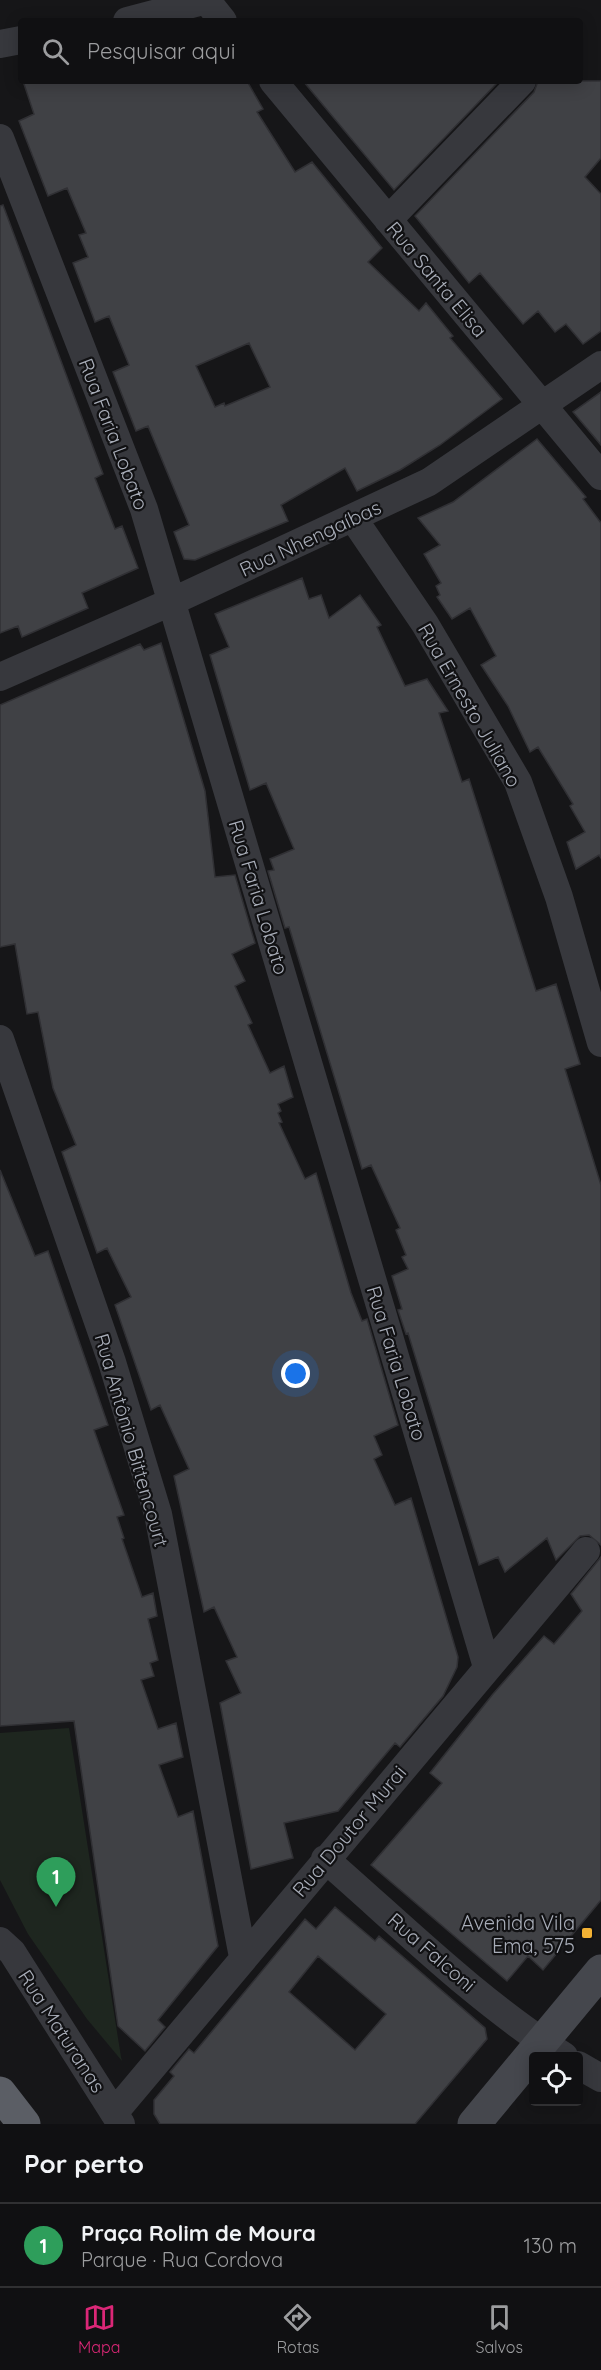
<!DOCTYPE html>
<html lang="pt">
<head>
<meta charset="utf-8">
<style>
  :root { --surface:#101012; --page:#1e1e20; --text:#f1f3f6; --muted:#9c9d9f; --line:#303032; --accent:#db2777 }
  body { margin:0; font-family:Quicksand,sans-serif; background:var(--page); color:var(--text) }
  .controls { position:absolute; right:18px; bottom:18px; display:grid; overflow:hidden; border-radius:6px; box-shadow:0 3px 15px #0003 }
  .controls button { width:54px; height:54px; display:grid; place-items:center; padding:0; border:0; border-bottom:2px solid var(--line); background:var(--surface); color:var(--text); font:30px sans-serif }
  .you { position:absolute; left:296px; top:1374px; width:21px; height:21px; margin:-15px; border:4px solid #fff; border-radius:50%; background:#1a73e8; box-shadow:0 0 0 9px #1a73e833 }
  .badge { display:grid; place-items:center; width:39px; height:39px; border-radius:50%; background:var(--accent); color:#fff; font-size:20px; font-weight:700 }
  .pin { position:absolute; translate:-50% -50px; filter:drop-shadow(0 2px 3px #0008) }
  .pin::after { content:''; position:absolute; top:32px; width:21px; height:18px; background:inherit; clip-path:polygon(0 0,100% 0,50% 100%) }
  .list { margin:0; padding:0; list-style:none }
  h2 { display:flex; justify-content:space-between; align-items:center; height:78px; margin:0; padding:0 24px; font-size:26px }
  h2 small { font-size:20px; font-weight:400; color:var(--muted) }
  .list li { display:grid; grid-template-columns:39px 1fr auto; gap:18px; align-items:center; box-sizing:border-box; height:84px; padding:0 24px; border-top:2px solid var(--line) }
  .list b { display:block; font-size:22px; white-space:nowrap }
  .list p { margin:0; font-size:20px; white-space:nowrap; color:var(--muted) }
  .list em { font-size:20px; font-style:normal; color:var(--muted) }
  .icon { flex:none; width:33px; height:33px; fill:none; stroke:currentColor; stroke-width:2; stroke-linecap:round; stroke-linejoin:round }
  .map { position:relative; flex:none; width:601px; height:2124px; overflow:hidden }
  .search { position:absolute; background:var(--surface); box-shadow:0 3px 15px #0003; left:18px; right:18px; top:18px; height:66px; display:flex; align-items:center; gap:15px; box-sizing:border-box; padding:0 21px; border-radius:6px; color:var(--muted); font-size:22px }
  .sheet { height:162px; background:var(--surface) }
  nav { display:flex; justify-content:space-around; align-items:center; box-sizing:border-box; height:84px; border-top:2px solid var(--line); background:var(--surface); font-size:16px; color:var(--muted) }
  nav a { display:grid; justify-items:center; gap:3px }
  nav .on { color:var(--accent) }
  .map>svg:first-child { display:block }
  .green { fill:#1e261f }
  .building { fill:#404145; stroke:#303034; stroke-width:1.5; fill-rule:evenodd }
  .lines { fill:none; stroke-linecap:round; stroke-linejoin:round }
  .minor { stroke:#37383d; stroke-width:28 }
  .secondary { stroke:#45474d; stroke-width:33 }
  .trunk { stroke:#5b5e65; stroke-width:33 }
  .poi-dot { fill:#f2b134; stroke:#111113; stroke-width:2 }
  .labels { text-anchor:middle; dominant-baseline:central; stroke-width:4.5; stroke-linejoin:round; paint-order:stroke }
  .street-label { font-size:20px; fill:#a8adb8; stroke:#111113 }
  .poi-label { font-size:20px; fill:#a8adb8; stroke:#111113; text-anchor:end }
</style>
</head>
<body>
<div class="map">
<svg width="601" height="2124" viewBox="0 0 601 2124">
  <rect width="100%" height="100%" fill="#161618"/>
  <path class="green" d="M 69,1728 L 121,2057 L 122,2061 L 87,2019 L 28,1934 L 0,1880 L 0,1733 Z"/>
  <path class="building" d="M 23,81 L 247,81 L 263,109 L 257,112 L 295,172 L 312,162 L 382,248 L 368,262 L 419,311 L 426,303 L 453,336 L 450,338 L 502,399 L 440,445 L 400,470 L 357,491 L 345,468 L 281,505 L 288,521 L 195,560 L 184,559 L 174,532 L 189,525 L 148,426 L 136,431 L 113,372 L 129,365 L 109,316 L 95,322 L 73,263 L 88,257 L 79,235 L 86,233 L 67,188 L 48,196 L 19,121 L 34,114 ZM 249,343 L 270,387 L 225,406 L 224,403 L 215,407 L 196,366 Z
    M 303,81 L 499,81 L 394,190 Z
    M 538,81 L 601,81 L 601,158 L 585,177 L 601,194 L 601,331 L 583,344 L 566,324 L 555,332 L 538,311 L 523,324 L 480,273 L 469,283 L 415,216 L 534,92 Z
    M 3,205 L 103,474 L 95,478 L 115,529 L 122,526 L 138,568 L 82,593 L 88,608 L 22,637 L 18,626 L 0,633 L 0,206 Z
    M 601,392 L 601,445 L 573,412 Z
    M 537,439 L 586,497 L 583,499 L 601,523 L 601,858 L 599,855 L 576,869 L 567,842 L 585,832 L 570,806 L 573,804 L 538,747 L 530,752 L 508,706 L 481,665 L 496,656 L 470,608 L 452,619 L 437,597 L 440,595 L 436,586 L 441,583 L 424,554 L 440,545 L 418,518 L 453,502 Z
    M 302,578 L 309,599 L 321,595 L 329,618 L 360,595 L 381,625 L 377,627 L 405,686 L 427,679 L 448,711 L 439,713 L 462,782 L 469,779 L 536,991 L 556,984 L 580,1064 L 565,1069 L 601,1185 L 601,1545 L 589,1535 L 580,1536 L 556,1560 L 547,1538 L 505,1572 L 498,1557 L 479,1565 L 408,1333 L 406,1334 L 398,1310 L 402,1309 L 392,1276 L 408,1269 L 402,1257 L 406,1255 L 396,1230 L 400,1228 L 371,1165 L 362,1169 L 289,927 L 285,928 L 268,871 L 274,870 L 270,859 L 294,849 L 266,783 L 250,790 L 210,655 L 229,647 L 215,614 Z
    M 161,643 L 205,791 L 215,877 L 235,875 L 255,943 L 232,954 L 245,981 L 235,986 L 252,1023 L 248,1025 L 270,1073 L 284,1066 L 293,1097 L 278,1104 L 281,1111 L 278,1113 L 282,1122 L 279,1123 L 305,1179 L 316,1173 L 351,1293 L 362,1321 L 367,1319 L 398,1425 L 374,1436 L 382,1455 L 374,1459 L 395,1505 L 411,1498 L 458,1657 L 457,1667 L 443,1696 L 400,1747 L 395,1743 L 338,1811 L 284,1823 L 293,1858 L 251,1869 L 220,1703 L 241,1693 L 226,1661 L 237,1657 L 214,1607 L 204,1612 L 174,1476 L 189,1469 L 160,1405 L 151,1410 L 115,1305 L 131,1297 L 107,1248 L 97,1253 L 62,1152 L 76,1145 L 53,1088 L 38,1012 L 27,1014 L 15,944 L 0,947 L 0,705 L 140,644 L 144,650 Z
    M 0,1170 L 35,1256 L 48,1251 L 108,1425 L 94,1430 L 124,1515 L 117,1517 L 124,1538 L 122,1539 L 142,1597 L 153,1593 L 157,1616 L 148,1619 L 158,1660 L 150,1663 L 154,1676 L 141,1680 L 158,1729 L 176,1723 L 183,1757 L 159,1765 L 178,1817 L 193,1811 L 218,1946 L 158,2020 L 165,2027 L 145,2051 L 118,2026 L 74,1721 L 0,1726 Z
    M 601,1557 L 601,1900 L 543,1970 L 528,1956 L 507,1981 L 371,1865 L 442,1783 L 430,1773 L 493,1694 L 544,1636 L 554,1644 L 582,1611 L 571,1594 Z
    M 335,1907 L 375,1941 L 379,1936 L 485,2028 L 487,2039 L 415,2124 L 160,2124 L 154,2114 L 154,2100 L 174,2076 L 170,2072 L 189,2049 L 194,2053 L 305,1919 L 316,1929 ZM 318,1956 L 386,2014 L 355,2050 L 289,1992 Z"/>
  <g class="lines">
    <path class="minor" d="M 207,1 L 223,21
      M 127,21 L 207,0
      M 0,44 L 21,40
      M 273,81 L 601,476
      M 0,138 L 144,509 L 487,1667
      M 388,220 L 522,81
      M 353,518 L 425,624 L 518,782 L 559,897 L 601,1043
      M 0,677 L 171,602 L 429,482 L 601,365
      M 0,1039 L 112,1362 L 158,1514 L 243,1957
      M 325,1859 C 402,1926 477,2001 564,2056
      M 0,1941 L 12,1952 L 121,2124
      M 578,2065 L 601,2078
      M 114,2113 L 586,1551"/>
    <path class="secondary" d="M 474,2124 L 601,1971"/>
    <path class="trunk" d="M 0,2093 L 24,2124"/>
  </g>
  <rect class="poi-dot" x="581" y="1927" width="12" height="12" rx="3"/>
  <g class="labels">
    <g class="street-label">
      <text transform="translate(437 279) rotate(50)">Rua Santa Elisa</text>
      <text transform="translate(114 434) rotate(69)">Rua Faria Lobato</text>
      <text transform="translate(310 538) rotate(-25)">Rua Nhengaíbas</text>
      <text transform="translate(470 705) rotate(60)">Rua Ernesto Juliano</text>
      <text transform="translate(259 897) rotate(73)">Rua Faria Lobato</text>
      <text transform="translate(397 1363) rotate(73)">Rua Faria Lobato</text>
      <text transform="translate(132 1440) rotate(74)">Rua Antônio Bittencourt</text>
      <text transform="translate(349 1831) rotate(-50)">Rua Doutor Murai</text>
      <text transform="translate(432 1952) rotate(41)">Rua Falconi</text>
      <text transform="translate(62 2031) rotate(57)">Rua Maturanas</text>
    </g>
    <g class="poi-label">
      <text x="575" y="1922">Avenida Vila<tspan x="575" dy="23">Ema, 575</tspan></text>
    </g>
  </g>
</svg>
<div class="controls">
<button><svg class="icon" aria-label="locate" viewBox="0 0 24 24"><circle cx="12" cy="12" r="6"/><path d="M12 2v4M12 18v4M2 12h4M18 12h4"/></svg></button>
</div>
<div class="you"></div>
<div class="pin badge" style="left:56px;top:1907px;background:#2e9e5b">1</div>
<div class="search"><svg class="icon" aria-label="search" viewBox="0 0 24 24"><circle cx="10" cy="10" r="6"/><path d="M15 15l6 6"/></svg>Pesquisar aqui</div>
</div>
<section class="sheet">
<h2>Por perto<small></small></h2>
<ul class="list">
<li><span class="badge" style="background:#2e9e5b">1</span><div><b>Praça Rolim de Moura</b><p>Parque · Rua Cordova</p></div><em>130 m</em></li>
</ul>
</section>
<nav>
<a class="on"><svg class="icon" aria-label="map" viewBox="0 0 24 24"><path d="M3 6l6-2 6 2 6-2v14l-6 2-6-2-6 2zM9 4v14M15 6v14"/></svg>Mapa</a>
<a><svg class="icon" aria-label="directions" viewBox="0 0 24 24"><path d="M12 3l9 9-9 9-9-9zM9 14v-3h6M13 9l2 2-2 2"/></svg>Rotas</a>
<a><svg class="icon" aria-label="saved" viewBox="0 0 24 24"><path d="M7 4h10v16l-5-4-5 4z"/></svg>Salvos</a>
</nav>
</body>
</html>
